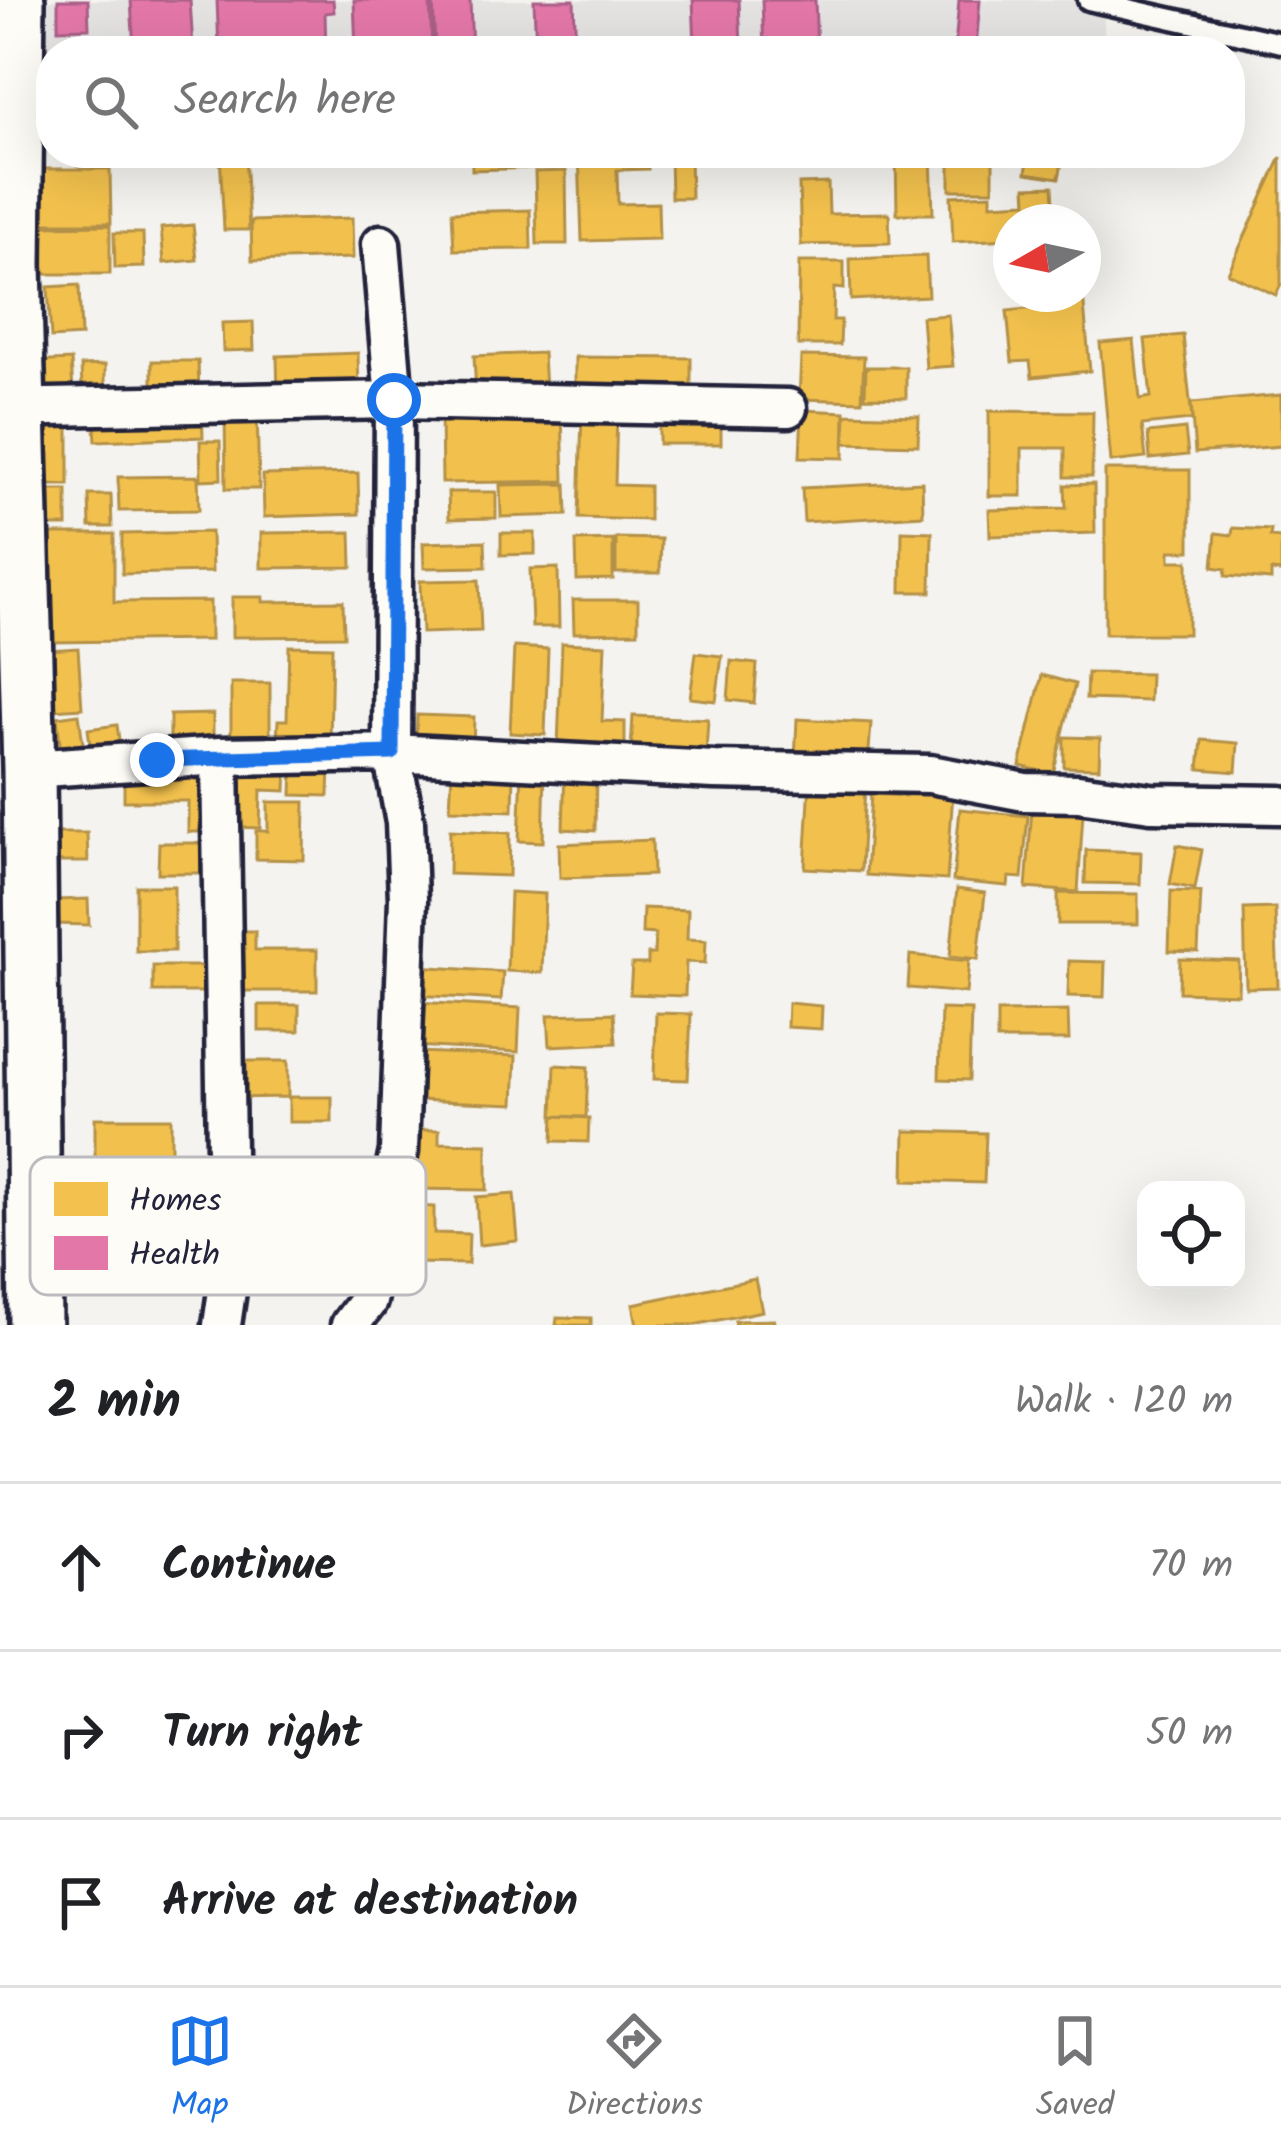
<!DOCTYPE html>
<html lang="en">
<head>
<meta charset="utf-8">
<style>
  :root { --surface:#fff; --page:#f6f6f6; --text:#202124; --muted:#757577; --line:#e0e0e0; --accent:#1a73e8 }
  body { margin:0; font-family:Kalam,sans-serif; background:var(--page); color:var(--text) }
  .controls { position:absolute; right:36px; bottom:36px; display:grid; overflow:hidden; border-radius:24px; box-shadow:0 12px 48px #0002 }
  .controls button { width:108px; height:108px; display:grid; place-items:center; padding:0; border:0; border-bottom:3px solid var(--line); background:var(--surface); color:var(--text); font:60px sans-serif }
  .compass { position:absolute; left:993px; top:204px; width:108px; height:108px; border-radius:50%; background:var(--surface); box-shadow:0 12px 48px #0002; rotate:261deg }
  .stop { position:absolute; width:36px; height:36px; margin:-27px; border:9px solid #1a73e8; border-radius:50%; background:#fff }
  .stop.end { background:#1a73e8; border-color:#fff; box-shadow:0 3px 12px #0008 }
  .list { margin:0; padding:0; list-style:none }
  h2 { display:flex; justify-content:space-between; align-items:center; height:156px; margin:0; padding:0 48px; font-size:51px }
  h2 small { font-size:39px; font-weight:400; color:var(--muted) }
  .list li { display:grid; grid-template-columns:78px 1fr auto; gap:36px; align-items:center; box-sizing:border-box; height:168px; padding:0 48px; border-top:3px solid var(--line) }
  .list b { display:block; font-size:45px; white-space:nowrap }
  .list em { font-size:39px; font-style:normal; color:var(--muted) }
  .icon { flex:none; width:66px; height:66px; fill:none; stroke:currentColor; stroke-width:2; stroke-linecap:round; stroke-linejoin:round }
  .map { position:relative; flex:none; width:1281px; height:1325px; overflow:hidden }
  .search { position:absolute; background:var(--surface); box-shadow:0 12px 48px #0002; left:36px; right:36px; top:36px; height:132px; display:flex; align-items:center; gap:30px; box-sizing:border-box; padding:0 42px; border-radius:48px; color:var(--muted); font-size:45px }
  .sheet { height:660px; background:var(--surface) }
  nav { display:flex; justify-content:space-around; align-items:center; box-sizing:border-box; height:168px; border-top:3px solid var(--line); background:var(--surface); font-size:33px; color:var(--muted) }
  nav a { display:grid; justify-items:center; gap:6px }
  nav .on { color:var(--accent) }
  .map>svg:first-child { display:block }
  .built { fill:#e4e3e2 }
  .homes { fill:#f2c14e; stroke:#b49148; stroke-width:3 }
  .health { fill:#e377a8; stroke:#a95e87; stroke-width:3 }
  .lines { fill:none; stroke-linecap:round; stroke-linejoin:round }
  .lane-casing { stroke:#22223b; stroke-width:27 }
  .street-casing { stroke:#22223b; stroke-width:45 }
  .secondary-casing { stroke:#22223b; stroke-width:60 }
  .lane { stroke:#fdfcf7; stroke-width:18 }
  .street { stroke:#fdfcf7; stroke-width:36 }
  .secondary { stroke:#fdfcf7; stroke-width:51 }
  .route { stroke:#1a73e8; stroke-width:15 }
  .key { fill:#fdfcf7; stroke:#bbbbbf; stroke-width:3 }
  .key-label { font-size:33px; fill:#22223b }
</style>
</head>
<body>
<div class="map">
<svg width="1281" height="1325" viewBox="0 0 1281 1325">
  <rect width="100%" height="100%" fill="#f4f3ef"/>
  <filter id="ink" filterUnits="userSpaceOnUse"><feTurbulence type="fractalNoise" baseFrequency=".00833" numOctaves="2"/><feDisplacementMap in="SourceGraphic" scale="24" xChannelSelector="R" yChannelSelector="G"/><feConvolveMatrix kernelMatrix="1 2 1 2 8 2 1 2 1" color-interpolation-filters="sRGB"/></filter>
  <g filter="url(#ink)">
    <path class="built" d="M 38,0 L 1103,0 L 1105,51 L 51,51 L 51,123 L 35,123 Z"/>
    <path class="homes" d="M 220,153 L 245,153 L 249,230 L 224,230 Z
      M 472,153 L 534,153 L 535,168 L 472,170 Z
      M 579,153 L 647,153 L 648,169 L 617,170 L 618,204 L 658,203 L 659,239 L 582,241 Z
      M 896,153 L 931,153 L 933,214 L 897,214 Z
      M 950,153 L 993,153 L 993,190 L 950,190 Z
      M 1029,153 L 1064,153 L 1059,178 L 1026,173 Z
      M 690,154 L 691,198 L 671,198 L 670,155 Z
      M 1281,157 L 1281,284 L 1276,295 L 1228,273 Z
      M 38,169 L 110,169 L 111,223 L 39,223 Z
      M 566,171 L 567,244 L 537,244 L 535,172 Z
      M 828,183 L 829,214 L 889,213 L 890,243 L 801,245 L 799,184 Z
      M 1053,186 L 1055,222 L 1011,222 L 1011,239 L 953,242 L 951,196 L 991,194 L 991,204 L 1027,202 L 1026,187 Z
      M 530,210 L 531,249 L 454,250 L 452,212 Z
      M 352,218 L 353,258 L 252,261 L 251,221 Z
      M 110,225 L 110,274 L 44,274 L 43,226 Z
      M 193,225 L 197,260 L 164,263 L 161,228 Z
      M 114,233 L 143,233 L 144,267 L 115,268 Z
      M 926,256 L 928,296 L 851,300 L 850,259 Z
      M 799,262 L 844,262 L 844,289 L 834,288 L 833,320 L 841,320 L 840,345 L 798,345 Z
      M 79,285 L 81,336 L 51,338 L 48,287 Z
      M 1043,294 L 1083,294 L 1090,371 L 1032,377 L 1030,361 L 1012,362 L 1007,311 L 1045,307 Z
      M 948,315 L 953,366 L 926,368 L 922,317 Z
      M 253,322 L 254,350 L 223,351 L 222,323 Z
      M 1183,335 L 1192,420 L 1142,425 L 1146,458 L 1111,462 L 1100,343 L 1134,340 L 1140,399 L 1151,397 L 1145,339 Z
      M 358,353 L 359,393 L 278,397 L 277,356 Z
      M 543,353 L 545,392 L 476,395 L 474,356 Z
      M 801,356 L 864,357 L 862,401 L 799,399 Z
      M 575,357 L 691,358 L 691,397 L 575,392 Z
      M 71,360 L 73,392 L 33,393 L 31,362 Z
      M 152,361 L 198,361 L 199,393 L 152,394 Z
      M 105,365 L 105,386 L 82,387 L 81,366 Z
      M 866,367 L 906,367 L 906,398 L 865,397 Z
      M 1281,395 L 1281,446 L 1195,453 L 1191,403 Z
      M 202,409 L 203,437 L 96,441 L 94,412 Z
      M 257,410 L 259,489 L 226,489 L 225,411 Z
      M 802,410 L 845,412 L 844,458 L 800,457 Z
      M 989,411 L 1093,412 L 1092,477 L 1065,477 L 1065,448 L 1022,448 L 1022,496 L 989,496 Z
      M 562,412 L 564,481 L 442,483 L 441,414 Z
      M 582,412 L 617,413 L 615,485 L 649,486 L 649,520 L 579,518 Z
      M 846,414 L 919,416 L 918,445 L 845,443 Z
      M 721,417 L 721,444 L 659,444 L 659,418 Z
      M 40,426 L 69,426 L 69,485 L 39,485 Z
      M 1185,429 L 1188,455 L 1150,459 L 1148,433 Z
      M 200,441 L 220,441 L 221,479 L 201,480 Z
      M 1105,470 L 1190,470 L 1190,551 L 1170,551 L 1170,561 L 1188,561 L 1188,634 L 1105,634 Z
      M 358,473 L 359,514 L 264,517 L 263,475 Z
      M 198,476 L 199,510 L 119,511 L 118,477 Z
      M 922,482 L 923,515 L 804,522 L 802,488 Z
      M 566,484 L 567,515 L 501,517 L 500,485 Z
      M 1094,484 L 1095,533 L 990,536 L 989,510 L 1066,508 L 1065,485 Z
      M 39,490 L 67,490 L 67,526 L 38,526 Z
      M 448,492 L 496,492 L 496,518 L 449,519 Z
      M 89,495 L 111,495 L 112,527 L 90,527 Z
      M 1233,528 L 1271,530 L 1270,537 L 1281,538 L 1281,572 L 1271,571 L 1271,580 L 1225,576 L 1226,569 L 1213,567 L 1216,533 L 1232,535 Z
      M 902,531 L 932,532 L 931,592 L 901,592 Z
      M 211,532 L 212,572 L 122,574 L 122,534 Z
      M 351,532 L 352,567 L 261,568 L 261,533 Z
      M 501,533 L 535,533 L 535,554 L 501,555 Z
      M 49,534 L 114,534 L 114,602 L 210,601 L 210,640 L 50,642 Z
      M 616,538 L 661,539 L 660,573 L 616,573 Z
      M 613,540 L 613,579 L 577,580 L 576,541 Z
      M 485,541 L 486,567 L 424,568 L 423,543 Z
      M 558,568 L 559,627 L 532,627 L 530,569 Z
      M 479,580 L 481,631 L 422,633 L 420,581 Z
      M 232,597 L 263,597 L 263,602 L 343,601 L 344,636 L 232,637 Z
      M 573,600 L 638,600 L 638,632 L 574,633 Z
      M 562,643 L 605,645 L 602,721 L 625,722 L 625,749 L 558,746 Z
      M 289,646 L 332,647 L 330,744 L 277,742 L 278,720 L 287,720 Z
      M 514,647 L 548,649 L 545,735 L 510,733 Z
      M 78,648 L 82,708 L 52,710 L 48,650 Z
      M 696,653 L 722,656 L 716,701 L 690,698 Z
      M 731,661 L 757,664 L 754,703 L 728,700 Z
      M 1087,673 L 1150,674 L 1149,701 L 1086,699 Z
      M 1042,675 L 1075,684 L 1053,774 L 1020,766 Z
      M 231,683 L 270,683 L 270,745 L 231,745 Z
      M 79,714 L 85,759 L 62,762 L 57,717 Z
      M 213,714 L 213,740 L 170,740 L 170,715 Z
      M 417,715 L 474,717 L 473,749 L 416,747 Z
      M 633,716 L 708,719 L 706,753 L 631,749 Z
      M 797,719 L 871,723 L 868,765 L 795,760 Z
      M 117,725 L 121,754 L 92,758 L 88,729 Z
      M 1064,737 L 1100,738 L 1099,768 L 1064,767 Z
      M 1202,740 L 1238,743 L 1236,772 L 1199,769 Z
      M 235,760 L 287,762 L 286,791 L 261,790 L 260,828 L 233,827 Z
      M 293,764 L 330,765 L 329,796 L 292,795 Z
      M 452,770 L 514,772 L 513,811 L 450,809 Z
      M 565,770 L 596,772 L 595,831 L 563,829 Z
      M 522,771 L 545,772 L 543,842 L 519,841 Z
      M 124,777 L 213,777 L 213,832 L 188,832 L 188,801 L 124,801 Z
      M 810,781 L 865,784 L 861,871 L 805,868 Z
      M 905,787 L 953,791 L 947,880 L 866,875 L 871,794 L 905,796 Z
      M 268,802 L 305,802 L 304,860 L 256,859 L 256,831 L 268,831 Z
      M 960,809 L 1028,816 L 1022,878 L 1009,877 L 1008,886 L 953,881 Z
      M 1032,809 L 1083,813 L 1078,892 L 1026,888 Z
      M 450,830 L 510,833 L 509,876 L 449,874 Z
      M 55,833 L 87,833 L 88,862 L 55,862 Z
      M 652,840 L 653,875 L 560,878 L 559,844 Z
      M 159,843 L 202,843 L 201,873 L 158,873 Z
      M 1177,845 L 1202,850 L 1195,889 L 1170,884 Z
      M 1086,850 L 1141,852 L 1140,884 L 1085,883 Z
      M 136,886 L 174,886 L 174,951 L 136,951 Z
      M 957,889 L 985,893 L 978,959 L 950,956 Z
      M 1171,891 L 1201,892 L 1198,952 L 1169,951 Z
      M 510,892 L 545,894 L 542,973 L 507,971 Z
      M 1058,893 L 1138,894 L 1138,924 L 1058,924 Z
      M 88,899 L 89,925 L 54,924 L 54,900 Z
      M 643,908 L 688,910 L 687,939 L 706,940 L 705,963 L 686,962 L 685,996 L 630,994 L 632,964 L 648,964 L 648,954 L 654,954 L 655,934 L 642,933 Z
      M 1275,908 L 1278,987 L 1246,988 L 1244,909 Z
      M 236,931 L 255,931 L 255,950 L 317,950 L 317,991 L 236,991 Z
      M 910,955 L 969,961 L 966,993 L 908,988 Z
      M 1180,959 L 1239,961 L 1238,994 L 1179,992 Z
      M 1069,961 L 1105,962 L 1104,997 L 1068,996 Z
      M 153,966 L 210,966 L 210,992 L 153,992 Z
      M 417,966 L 503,972 L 501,1000 L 415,995 Z
      M 416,1002 L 520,1008 L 518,1052 L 414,1046 Z
      M 788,1003 L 822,1006 L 821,1029 L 787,1027 Z
      M 259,1005 L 299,1005 L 299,1031 L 259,1031 Z
      M 941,1009 L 971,1010 L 969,1080 L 939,1079 Z
      M 1068,1011 L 1069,1040 L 997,1040 L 997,1012 Z
      M 614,1013 L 616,1043 L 550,1046 L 548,1015 Z
      M 656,1013 L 691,1014 L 688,1080 L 654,1079 Z
      M 417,1052 L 516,1056 L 514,1104 L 416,1100 Z
      M 229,1061 L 288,1061 L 288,1097 L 229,1098 Z
      M 555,1065 L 588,1067 L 586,1117 L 553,1116 Z
      M 289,1097 L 332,1097 L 332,1122 L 289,1122 Z
      M 554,1116 L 589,1118 L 588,1142 L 553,1141 Z
      M 95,1118 L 171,1118 L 171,1192 L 95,1192 Z
      M 406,1130 L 439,1130 L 439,1143 L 487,1144 L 487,1190 L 406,1189 Z
      M 905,1131 L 986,1133 L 984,1183 L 904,1181 Z
      M 514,1194 L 518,1241 L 479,1245 L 476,1197 Z
      M 413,1206 L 434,1207 L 434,1233 L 469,1234 L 468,1264 L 412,1263 Z
      M 755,1279 L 762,1311 L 694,1325 L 637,1325 L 633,1304 Z
      M 557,1317 L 591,1318 L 591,1325 L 556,1325 Z
      M 774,1320 L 774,1325 L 736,1325 L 735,1321 Z"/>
    <path class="health" d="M 58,0 L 88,0 L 89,28 L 58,29 Z
      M 131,0 L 190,0 L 193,48 L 134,51 Z
      M 217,0 L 333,0 L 334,12 L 325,13 L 326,51 L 219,51 Z
      M 354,0 L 430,0 L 432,50 L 356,51 Z
      M 433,0 L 470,0 L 472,51 L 435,51 Z
      M 534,0 L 574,0 L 576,51 L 536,51 Z
      M 693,0 L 739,0 L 741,45 L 695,47 Z
      M 762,0 L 815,0 L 817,51 L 764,51 Z
      M 959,0 L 980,0 L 976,49 L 955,48 Z
      M 693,39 L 693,51 L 576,51 L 576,43 Z
      M 121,48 L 121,51 L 51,51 L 51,117 L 46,117 L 43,50 Z"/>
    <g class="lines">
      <g class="lane-casing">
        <path id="lane" d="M 1088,0 L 1281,43"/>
      </g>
      <g class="street-casing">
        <path id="street" d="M 0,408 L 394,400 L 788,408
          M 220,756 L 228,1284 L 222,1325
          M 29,769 L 220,756 L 392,753 L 714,770 L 930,774 L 1025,792 L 1078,793 L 1151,803 L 1281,805
          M 350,1325 L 368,1301 L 399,1151 L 408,899 L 405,822 L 392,753 L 394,400 L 381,244"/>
      </g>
      <g class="secondary-casing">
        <path id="secondary" d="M 18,0 L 15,265 L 29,769 L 35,1325"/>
      </g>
      <use href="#lane" class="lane"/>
      <use href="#street" class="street"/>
      <use href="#secondary" class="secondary"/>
    </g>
  </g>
  <g class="lines" filter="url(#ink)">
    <path class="route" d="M 157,760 L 392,753 L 394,400"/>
  </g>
  <rect x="30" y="1157" width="396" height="138" rx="18" class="key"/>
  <rect x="54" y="1182" width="54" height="34" fill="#f2c14e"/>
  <rect x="54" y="1236" width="54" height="34" fill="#e377a8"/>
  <g class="key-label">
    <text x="129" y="1211">Homes</text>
    <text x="129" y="1265">Health</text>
  </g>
</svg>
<div class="controls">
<button><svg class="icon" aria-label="locate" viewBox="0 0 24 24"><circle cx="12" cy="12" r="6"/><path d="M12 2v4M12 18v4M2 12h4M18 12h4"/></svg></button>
</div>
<svg class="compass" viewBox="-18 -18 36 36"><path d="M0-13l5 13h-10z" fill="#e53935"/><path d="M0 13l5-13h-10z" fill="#757577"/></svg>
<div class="stop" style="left:394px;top:400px"></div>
<div class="stop end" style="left:157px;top:760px"></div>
<div class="search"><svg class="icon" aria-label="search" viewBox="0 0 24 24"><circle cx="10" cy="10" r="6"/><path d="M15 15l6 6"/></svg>Search here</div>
</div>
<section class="sheet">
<h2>2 min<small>Walk · 120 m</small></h2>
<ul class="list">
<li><svg class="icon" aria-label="ahead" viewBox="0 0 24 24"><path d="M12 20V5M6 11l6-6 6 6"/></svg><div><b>Continue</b></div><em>70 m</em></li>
<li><svg class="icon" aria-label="right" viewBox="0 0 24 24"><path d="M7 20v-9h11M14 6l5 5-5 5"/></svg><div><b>Turn right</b></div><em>50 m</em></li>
<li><svg class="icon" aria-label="arrive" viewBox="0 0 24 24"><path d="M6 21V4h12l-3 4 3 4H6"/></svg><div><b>Arrive at destination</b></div></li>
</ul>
</section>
<nav>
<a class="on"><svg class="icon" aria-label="map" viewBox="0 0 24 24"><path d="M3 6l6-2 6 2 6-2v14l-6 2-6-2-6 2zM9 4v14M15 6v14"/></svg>Map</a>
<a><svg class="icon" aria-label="directions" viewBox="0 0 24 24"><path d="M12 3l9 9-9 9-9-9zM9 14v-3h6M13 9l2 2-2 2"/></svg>Directions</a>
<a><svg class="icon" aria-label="saved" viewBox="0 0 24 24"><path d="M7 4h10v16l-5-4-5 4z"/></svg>Saved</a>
</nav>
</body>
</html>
